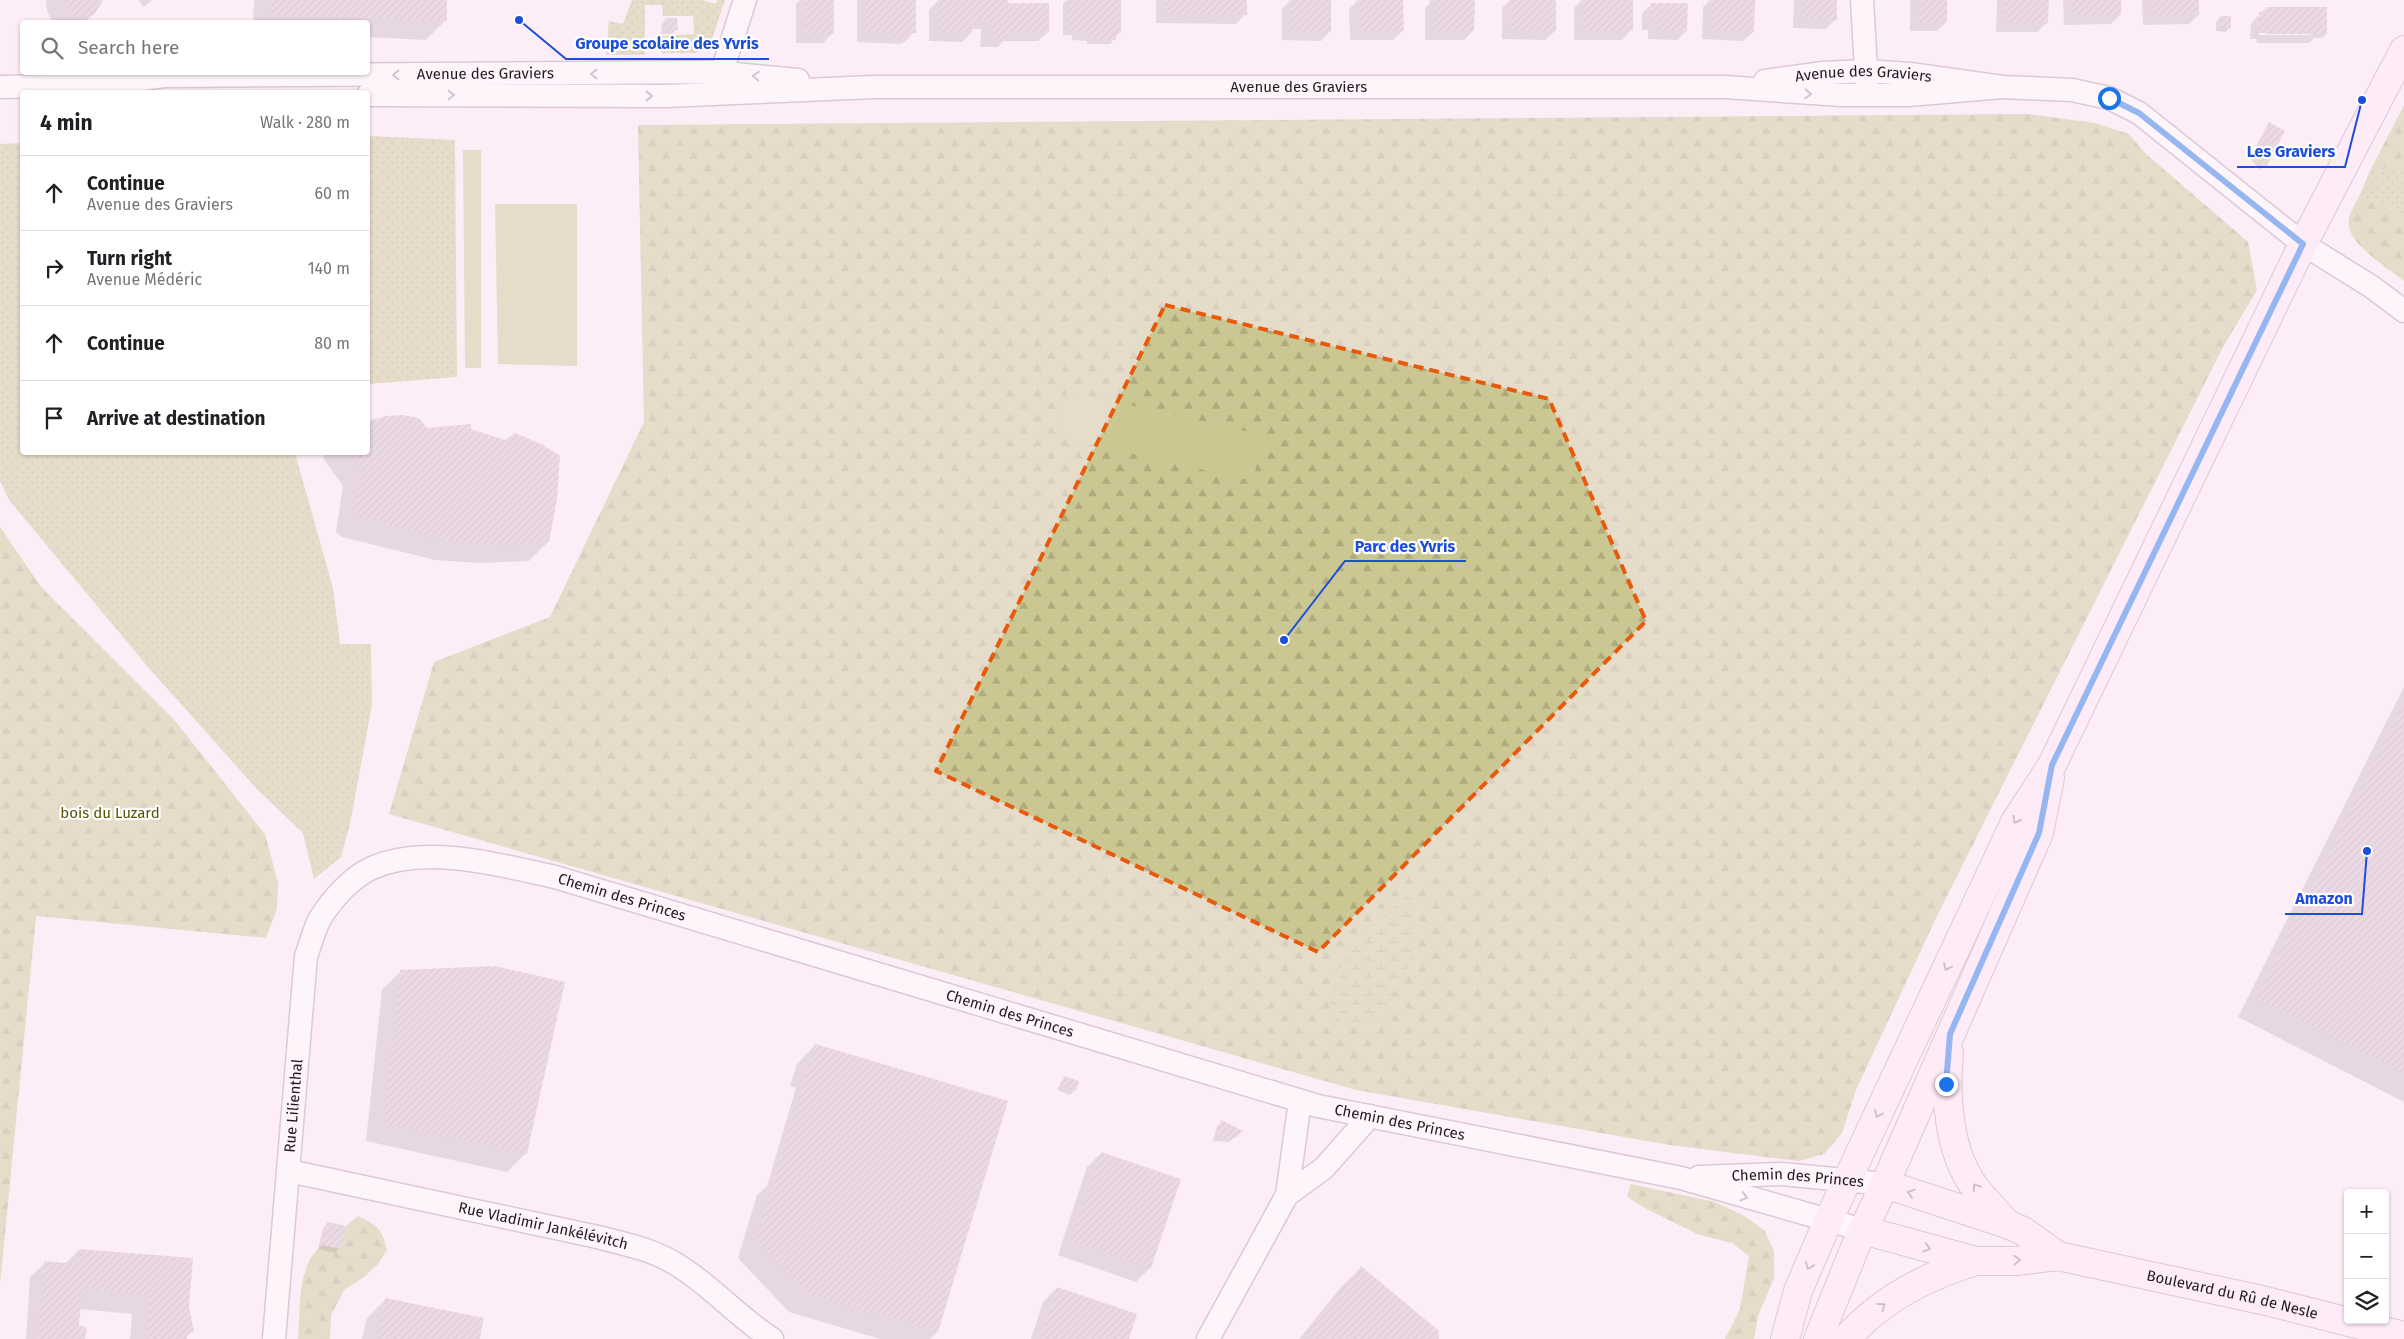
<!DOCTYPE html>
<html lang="en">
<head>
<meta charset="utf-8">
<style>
  :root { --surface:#fff; --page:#f2f2f2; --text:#202124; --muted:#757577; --line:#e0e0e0 }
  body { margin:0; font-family:"Fira Sans",sans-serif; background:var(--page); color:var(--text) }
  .controls { position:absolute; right:15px; bottom:15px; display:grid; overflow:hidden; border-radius:5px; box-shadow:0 1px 4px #0004 }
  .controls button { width:45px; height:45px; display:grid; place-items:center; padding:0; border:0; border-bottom:1px solid var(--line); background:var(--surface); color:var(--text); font:25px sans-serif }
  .stop { position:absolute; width:15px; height:15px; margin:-11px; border:4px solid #1a73e8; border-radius:50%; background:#fff }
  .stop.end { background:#1a73e8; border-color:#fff; box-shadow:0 1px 5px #0008 }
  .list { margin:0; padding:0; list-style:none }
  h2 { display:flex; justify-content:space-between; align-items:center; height:65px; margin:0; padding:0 20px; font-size:21px }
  h2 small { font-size:16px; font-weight:400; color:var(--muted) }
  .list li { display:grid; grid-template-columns:32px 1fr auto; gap:15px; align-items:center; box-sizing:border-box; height:75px; padding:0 20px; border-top:1px solid var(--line) }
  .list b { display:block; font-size:19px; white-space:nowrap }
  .list p { margin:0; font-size:16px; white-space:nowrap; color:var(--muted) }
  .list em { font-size:16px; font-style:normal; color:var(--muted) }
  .icon { flex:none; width:28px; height:28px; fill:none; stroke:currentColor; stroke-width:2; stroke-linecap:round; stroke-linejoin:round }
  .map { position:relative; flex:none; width:2404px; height:1339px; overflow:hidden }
  .search { position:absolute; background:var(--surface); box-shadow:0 1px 4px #0004; left:20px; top:20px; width:350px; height:55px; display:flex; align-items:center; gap:12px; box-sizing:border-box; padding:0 18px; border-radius:5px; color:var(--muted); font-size:19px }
  .panel { position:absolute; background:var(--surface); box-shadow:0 1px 4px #0004; left:20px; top:90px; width:350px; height:365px; border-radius:5px }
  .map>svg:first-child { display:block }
  .green { fill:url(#green-dots) }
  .forest { fill:url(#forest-firs) }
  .wetland { fill:url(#wetland-marsh) }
  .pitch { fill:#cbc792 }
  .shadow { fill:#0003; fill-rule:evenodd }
  .building { fill:url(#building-hatch) }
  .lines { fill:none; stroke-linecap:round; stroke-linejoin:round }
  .minor-casing { stroke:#b29faa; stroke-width:25 }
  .secondary-casing { stroke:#b29faa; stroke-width:30 }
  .minor { stroke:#fff; stroke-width:22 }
  .secondary { stroke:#fde8f5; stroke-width:28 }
  .oneway { stroke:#9b989a }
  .oneway2 { stroke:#9a8b94 }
  .route { stroke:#1a73e8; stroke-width:6 }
  .marked { fill:none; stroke:#e8590c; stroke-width:4; stroke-dasharray:10 6; stroke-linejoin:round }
  .labels { text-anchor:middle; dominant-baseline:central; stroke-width:4.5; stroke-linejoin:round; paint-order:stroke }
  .street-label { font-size:15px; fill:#20191e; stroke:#fff }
  .park-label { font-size:15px; fill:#595208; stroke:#fff }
  .leader { fill:none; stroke:#1d4ed8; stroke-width:2 }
  .callout-dot { fill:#1d4ed8; stroke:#fff; stroke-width:2 }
  .callout-label { font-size:16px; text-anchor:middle; font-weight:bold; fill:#1d4ed8; stroke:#fff; stroke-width:4.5; stroke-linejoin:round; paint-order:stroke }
</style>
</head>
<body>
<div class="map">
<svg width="2404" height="1339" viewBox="0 0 2404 1339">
  <defs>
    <pattern id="green-dots" width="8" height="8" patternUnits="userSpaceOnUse" patternTransform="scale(1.25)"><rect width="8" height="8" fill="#cbc792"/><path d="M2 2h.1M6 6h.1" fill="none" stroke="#aeaa7d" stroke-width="1.8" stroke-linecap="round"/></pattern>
    <pattern id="forest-firs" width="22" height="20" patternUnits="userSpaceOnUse" patternTransform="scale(1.25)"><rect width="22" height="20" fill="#cbc792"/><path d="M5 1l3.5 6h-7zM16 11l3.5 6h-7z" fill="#aeaa7d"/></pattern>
    <pattern id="wetland-marsh" width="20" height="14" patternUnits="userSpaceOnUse" patternTransform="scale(1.25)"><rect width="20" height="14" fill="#cbc792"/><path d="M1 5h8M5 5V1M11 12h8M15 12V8" fill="none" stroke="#aeaa7d"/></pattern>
    <pattern id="building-hatch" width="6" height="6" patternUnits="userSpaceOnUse" patternTransform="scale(1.25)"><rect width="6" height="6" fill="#d5c1cd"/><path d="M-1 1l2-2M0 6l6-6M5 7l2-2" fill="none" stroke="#b7a5b0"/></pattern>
  </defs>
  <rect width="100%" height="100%" fill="#fdedf7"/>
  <path class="green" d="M 632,0 L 702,0 L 716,4 L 717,0 L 725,0 L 711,42 L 696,53 L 662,53 L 661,36 L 694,34 L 693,16 L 663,16 L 662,5 L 645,5 L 645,55 L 606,55 L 609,21 L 623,24 Z
    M 368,136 L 455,140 L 457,377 L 368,384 Z
    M 22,143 L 22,452 L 295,453 L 333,588 L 340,644 L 371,644 L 372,705 L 350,824 L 341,857 L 314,879 L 303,833 L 256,788 L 147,666 L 9,500 L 0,481 L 0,144 Z
    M 2404,166 L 2404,215 L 2379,202 L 2359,197 L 2370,171 Z"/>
  <path class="forest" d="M 2404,105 L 2404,166 L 2370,171 Z
    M 2029,114 L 2095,123 L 2129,134 L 2145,153 L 2248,242 L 2257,290 L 2223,347 L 1936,918 L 1856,1090 L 1842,1133 L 1824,1154 L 1799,1161 L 1670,1145 L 1356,1090 L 389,814 L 434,662 L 550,617 L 644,422 L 638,125 Z
    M 2359,197 L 2379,202 L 2404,215 L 2404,281 C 2388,268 2353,247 2349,227 C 2347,216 2354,206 2359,197 Z
    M 0,527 L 41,587 L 176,722 L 265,834 L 278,883 L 277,909 L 266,938 L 36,916 L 0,1285 Z
    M 1631,1184 L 1715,1202 L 1743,1215 L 1764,1230 L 1774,1251 L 1774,1278 L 1758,1316 L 1754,1339 L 1725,1339 L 1740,1309 L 1749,1256 L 1732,1243 L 1697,1234 L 1639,1205 L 1627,1196 Z
    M 358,1216 C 377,1225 382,1229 387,1250 L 378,1264 L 364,1277 L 344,1290 L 331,1315 L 330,1339 L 298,1339 C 301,1309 296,1266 322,1245 L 341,1249 L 346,1226 Z"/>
  <path class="wetland" d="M 1414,891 C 1420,949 1409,972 1379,1020 L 1342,1024 L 1330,1007 L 1335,975 L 1359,936 Z"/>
  <path class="pitch" d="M 463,150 L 481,150 L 481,368 L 465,368 Z
    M 495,204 L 577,204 L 577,366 L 498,364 Z
    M 1067,391 L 1263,435 L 1253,481 L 1057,437 Z"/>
  <path class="shadow" d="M 46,0 L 101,0 L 93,14 L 85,22 L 52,22 L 47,10 Z
    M 138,0 L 152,0 L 144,7 Z
    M 254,0 L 446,0 L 445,21 L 426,40 L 368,37 L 368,22 L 253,22 Z
    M 800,0 L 832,0 L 832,34 L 823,43 L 796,43 L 796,4 Z
    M 857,0 L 880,0 L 914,32 L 905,42 L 900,44 L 857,42 Z
    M 939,0 L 1007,0 L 1007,5 L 1048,32 L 1038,41 L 1003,41 L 998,47 L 980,47 L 981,29 L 971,29 L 971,33 L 962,42 L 929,41 L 929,10 Z
    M 1067,0 L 1120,0 L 1120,32 L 1110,44 L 1087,44 L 1087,41 L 1072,40 L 1072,35 L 1063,35 L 1063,3 Z
    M 1156,0 L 1245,0 L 1245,14 L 1236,24 L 1156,23 Z
    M 1291,0 L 1330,0 L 1330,31 L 1321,41 L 1282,40 L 1282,9 Z
    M 1358,0 L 1402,0 L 1402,31 L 1393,40 L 1350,40 L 1349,9 Z
    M 1430,0 L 1473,0 L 1473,31 L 1464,40 L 1425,40 L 1425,8 L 1430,3 Z
    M 1510,0 L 1554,0 L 1555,31 L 1545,40 L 1502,39 L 1502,8 Z
    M 1582,0 L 1632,0 L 1631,30 L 1622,40 L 1574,40 L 1574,8 Z
    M 1710,0 L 1754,0 L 1753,32 L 1743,41 L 1702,39 L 1703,7 Z
    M 1794,0 L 1836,0 L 1836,19 L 1826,29 L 1793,28 Z
    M 1910,0 L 1946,0 L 1946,22 L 1937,31 L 1910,31 Z
    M 1997,0 L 2047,0 L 2047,23 L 2037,32 L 1996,32 Z
    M 2063,0 L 2120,0 L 2120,15 L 2111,24 L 2064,25 Z
    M 2142,0 L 2198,0 L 2198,15 L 2189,24 L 2143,25 Z
    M 1652,4 L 1686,31 L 1677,40 L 1648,39 L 1648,30 L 1642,30 L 1642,13 Z
    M 2266,8 L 2326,34 L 2322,38 L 2314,38 L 2309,43 L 2257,43 L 2256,39 L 2250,39 L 2251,23 ZM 2259,33 L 2310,33 L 2310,35 L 2259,35 Z
    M 2220,17 L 2230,27 L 2226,32 L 2216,31 L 2216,22 Z
    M 666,19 L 676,30 L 672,34 L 661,34 L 662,24 Z
    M 2270,124 L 2284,131 L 2260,170 L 2249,157 Z
    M 387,417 L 426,429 L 469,430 L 548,542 L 529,561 L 480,563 L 435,560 L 342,537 L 336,532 L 343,486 L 323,458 L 328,452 L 368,452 L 368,423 Z
    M 2404,687 L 2404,1102 L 2238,1017 Z
    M 401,971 L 526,1153 L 507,1172 L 366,1141 L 382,990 Z
    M 815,1045 L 937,1332 L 930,1339 L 880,1339 L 789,1312 L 738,1258 L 757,1195 L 767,1186 L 796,1088 L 790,1086 L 797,1064 Z
    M 1064,1077 L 1075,1090 L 1070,1095 L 1057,1090 Z
    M 1222,1122 L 1237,1135 L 1229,1142 L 1213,1141 L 1217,1126 Z
    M 1101,1153 L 1180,1180 L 1150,1268 L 1136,1282 L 1058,1255 L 1087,1167 Z
    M 328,1224 L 340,1248 L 335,1253 L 318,1249 L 323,1228 Z
    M 79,1250 L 188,1307 L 192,1331 L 185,1339 L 130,1339 L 132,1314 L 79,1309 L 78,1326 L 86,1329 L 85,1339 L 26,1339 L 30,1277 L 45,1263 L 65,1264 Z
    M 1361,1268 L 1438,1339 L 1299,1339 L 1342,1286 Z
    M 1057,1288 L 1127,1339 L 1031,1339 L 1043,1302 Z
    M 386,1299 L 478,1339 L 362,1339 L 367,1318 Z"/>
  <path class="building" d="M 62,0 L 103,0 L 94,15 L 87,17 L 74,16 L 65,6 Z
    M 271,0 L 447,0 L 447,21 L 271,15 Z
    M 805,0 L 834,0 L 834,34 L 805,34 Z
    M 866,0 L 916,0 L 916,33 L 905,33 L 905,40 L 893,40 L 893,33 L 866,33 Z
    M 938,0 L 1008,0 L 1008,3 L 1049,3 L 1049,32 L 1008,32 L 1009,38 L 989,38 L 990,20 L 973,20 L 972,33 L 938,32 Z
    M 1067,0 L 1121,0 L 1121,33 L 1115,32 L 1116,40 L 1091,40 L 1091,32 L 1067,31 Z
    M 1165,0 L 1247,0 L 1247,15 L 1165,14 Z
    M 1291,0 L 1331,0 L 1331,32 L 1291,31 Z
    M 1358,0 L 1403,0 L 1404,31 L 1359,31 Z
    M 1434,0 L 1475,0 L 1474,31 L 1434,31 Z
    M 1511,0 L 1556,0 L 1556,31 L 1511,30 Z
    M 1583,0 L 1633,0 L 1633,31 L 1583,31 Z
    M 1711,0 L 1755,0 L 1754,32 L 1710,30 Z
    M 1803,0 L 1837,0 L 1837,20 L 1802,19 Z
    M 1919,0 L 1947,0 L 1947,22 L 1919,22 Z
    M 2005,0 L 2049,0 L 2048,23 L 2004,23 Z
    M 2072,0 L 2121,0 L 2121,15 L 2073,16 Z
    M 2151,0 L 2199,0 L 2199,15 L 2151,16 Z
    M 1651,3 L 1688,3 L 1687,31 L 1656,30 L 1656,21 L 1651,21 Z
    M 2266,7 L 2327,7 L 2327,34 L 2266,34 L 2265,30 L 2259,30 L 2259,12 L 2266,12 Z
    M 2220,16 L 2231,16 L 2231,28 L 2220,28 Z
    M 665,18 L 677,18 L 678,30 L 665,30 Z
    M 2269,122 L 2285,131 L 2266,167 L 2253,152 Z
    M 403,415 L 419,418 L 427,428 L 471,424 L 471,429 L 505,440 L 515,433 L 543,445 L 560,456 L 557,499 L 549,542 L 499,545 L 454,542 L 361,518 L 354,512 L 361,467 L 351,452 L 368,452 L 368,421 L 387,416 Z
    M 2404,703 L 2404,1073 L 2256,998 Z
    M 495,966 L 565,982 L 527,1154 L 384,1123 L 400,970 Z
    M 815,1044 L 1008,1101 L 938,1332 L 808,1294 L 756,1238 Z
    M 1064,1076 L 1079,1081 L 1076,1091 L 1060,1086 Z
    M 1221,1120 L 1243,1131 L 1235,1138 L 1226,1139 L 1216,1137 Z
    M 1101,1152 L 1181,1179 L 1151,1268 L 1071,1241 Z
    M 327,1222 L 346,1226 L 341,1249 L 322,1245 Z
    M 79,1249 L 193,1258 L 189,1307 L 194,1331 L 187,1334 L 187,1339 L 147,1339 L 150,1295 L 82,1289 L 79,1325 L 87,1328 L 85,1339 L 38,1339 L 44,1261 L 77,1264 Z
    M 1361,1266 L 1439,1331 L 1439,1339 L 1311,1339 L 1305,1334 Z
    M 1057,1287 L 1137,1314 L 1129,1339 L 1040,1339 Z
    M 385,1298 L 484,1318 L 480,1339 L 377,1339 Z"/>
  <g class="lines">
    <g class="minor-casing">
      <g id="minor">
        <path d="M 1862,0 L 1867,87"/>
        <path id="s1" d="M 1765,81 L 1823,73 L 1866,71 L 1910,74 L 2002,87 L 2072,90 L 2109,98 L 2139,113 L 2303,244 L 2372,287 L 2404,311"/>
        <path id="s2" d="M 0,87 L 97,85 L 164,76 L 714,72 L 798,80"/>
        <path d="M 717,87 L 745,0"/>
        <path id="s3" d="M 368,95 L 666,96 L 874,87 L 1725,87 L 1841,95 L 1909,95 L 2002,87"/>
        <path id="s4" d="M 289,1171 L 593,1236 C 625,1244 658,1250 685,1270 C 716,1291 741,1319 772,1339"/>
        <path id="s5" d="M 1699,1177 L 1782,1174 L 1885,1184"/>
        <path d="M 1287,1195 L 1324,1168 L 1370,1116"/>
        <path id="s6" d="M 274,1339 L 306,956 C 311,944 314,928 321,917 C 333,898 352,877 372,868 C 426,844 500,865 555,877 L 1318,1106 L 1681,1178 L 1863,1230"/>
        <path d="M 1208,1339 L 1287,1195 L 1300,1101"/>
      </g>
    </g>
    <g class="secondary-casing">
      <g id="secondary">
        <path d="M 1949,1053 C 1945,1097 1948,1152 1976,1189 C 1986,1201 1997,1212 2007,1224"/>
        <path d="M 1885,1184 L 2007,1224 L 2023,1231 L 2058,1256"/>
        <path id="s7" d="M 1863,1230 L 1976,1261 L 2016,1261 L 2058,1256 L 2262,1300 L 2404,1336"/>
        <path d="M 1785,1339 L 1798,1291 L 1828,1221 L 2015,822 L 2052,765 L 2303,244 L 2404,50"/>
        <path d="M 1818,1339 L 1856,1245 L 1885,1184 L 2039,833 L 2050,778"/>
        <path d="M 1846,1339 C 1881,1299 1926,1276 1976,1261"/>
      </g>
    </g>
    <use href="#minor" class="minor"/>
    <use href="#secondary" class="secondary"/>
  </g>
  <defs><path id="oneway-chevron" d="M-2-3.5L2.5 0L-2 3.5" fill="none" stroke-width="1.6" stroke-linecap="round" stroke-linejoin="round" transform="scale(1.25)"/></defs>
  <g class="oneway">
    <use href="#oneway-chevron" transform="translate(594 74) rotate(180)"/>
    <use href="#oneway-chevron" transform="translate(396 75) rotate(180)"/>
    <use href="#oneway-chevron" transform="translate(756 76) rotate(-175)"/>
    <use href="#oneway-chevron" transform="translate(1808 94) rotate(5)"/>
    <use href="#oneway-chevron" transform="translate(451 95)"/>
    <use href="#oneway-chevron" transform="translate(649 96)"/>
    <use href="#oneway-chevron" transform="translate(1744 1197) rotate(17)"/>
  </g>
  <g class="oneway2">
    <use href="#oneway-chevron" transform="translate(2016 820) rotate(120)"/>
    <use href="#oneway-chevron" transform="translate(1947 967) rotate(115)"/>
    <use href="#oneway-chevron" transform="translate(1878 1114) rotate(115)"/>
    <use href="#oneway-chevron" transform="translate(1976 1187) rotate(-124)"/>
    <use href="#oneway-chevron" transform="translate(1911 1193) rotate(-161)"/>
    <use href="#oneway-chevron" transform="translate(1927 1248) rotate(16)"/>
    <use href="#oneway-chevron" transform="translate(2017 1260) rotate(-4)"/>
    <use href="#oneway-chevron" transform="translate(1809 1266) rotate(113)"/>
    <use href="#oneway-chevron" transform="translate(1882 1306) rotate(-36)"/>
  </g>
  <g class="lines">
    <path class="route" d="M 1946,1084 L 1950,1034 L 2039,833 L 2052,765 L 2303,244 L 2139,113 L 2109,98"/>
  </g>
  <path d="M0 0H2404V1339H0ZM 1165,305 L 1549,399 L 1646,621 L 1318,952 L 936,771 Z" fill="#fdedf7" fill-opacity=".55" fill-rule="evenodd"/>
  <path class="marked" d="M 1165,305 L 1549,399 L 1646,621 L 1318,952 L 936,771 Z"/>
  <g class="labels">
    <g class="street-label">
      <text stroke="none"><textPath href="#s2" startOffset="486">Avenue des Graviers</textPath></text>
      <text stroke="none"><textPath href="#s1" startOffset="99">Avenue des Graviers</textPath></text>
      <text stroke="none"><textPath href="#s3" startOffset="931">Avenue des Graviers</textPath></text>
      <text stroke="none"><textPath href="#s6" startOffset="754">Chemin des Princes</textPath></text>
      <text stroke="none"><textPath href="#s6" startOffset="1159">Chemin des Princes</textPath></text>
      <text stroke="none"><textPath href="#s6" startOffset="234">Rue Lilienthal</textPath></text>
      <text stroke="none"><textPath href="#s6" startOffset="1564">Chemin des Princes</textPath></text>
      <text stroke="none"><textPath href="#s5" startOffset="99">Chemin des Princes</textPath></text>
      <text stroke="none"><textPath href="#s4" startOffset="260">Rue Vladimir Jankélévitch</textPath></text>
      <text stroke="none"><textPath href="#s7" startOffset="378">Boulevard du Rû de Nesle</textPath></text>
    </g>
    <g class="park-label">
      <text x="110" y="813">bois du Luzard</text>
    </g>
  </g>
  <path class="leader" d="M519 20L566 59H769M2362 100L2345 167H2237M1284 640L1345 561H1466M2367 851L2362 914H2285"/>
  <g class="callout-dot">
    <circle cx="519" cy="20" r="5"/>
    <circle cx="2362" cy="100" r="5"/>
    <circle cx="1284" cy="640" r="5"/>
    <circle cx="2367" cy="851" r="5"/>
  </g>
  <g class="callout-label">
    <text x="667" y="49">Groupe scolaire des Yvris</text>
    <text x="2291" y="157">Les Graviers</text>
    <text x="1405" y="552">Parc des Yvris</text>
    <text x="2324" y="904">Amazon</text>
  </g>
</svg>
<div class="controls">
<button>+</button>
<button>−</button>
<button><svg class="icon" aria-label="layers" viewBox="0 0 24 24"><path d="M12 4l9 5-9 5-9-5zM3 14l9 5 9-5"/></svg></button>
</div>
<div class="stop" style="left:2109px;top:98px"></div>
<div class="stop end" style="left:1946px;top:1084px"></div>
<div class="search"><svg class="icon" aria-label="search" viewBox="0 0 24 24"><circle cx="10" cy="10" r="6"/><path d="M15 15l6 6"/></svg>Search here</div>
<section class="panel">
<h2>4 min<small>Walk · 280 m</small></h2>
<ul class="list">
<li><svg class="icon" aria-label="ahead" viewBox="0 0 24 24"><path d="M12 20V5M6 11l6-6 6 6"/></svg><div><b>Continue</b><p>Avenue des Graviers</p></div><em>60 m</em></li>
<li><svg class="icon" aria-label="right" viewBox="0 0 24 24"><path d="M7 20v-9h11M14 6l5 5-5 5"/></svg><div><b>Turn right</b><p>Avenue Médéric</p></div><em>140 m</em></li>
<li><svg class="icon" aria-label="ahead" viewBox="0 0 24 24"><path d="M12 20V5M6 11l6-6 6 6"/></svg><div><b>Continue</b></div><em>80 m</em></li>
<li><svg class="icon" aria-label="arrive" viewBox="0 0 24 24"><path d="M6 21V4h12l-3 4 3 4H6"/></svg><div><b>Arrive at destination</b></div></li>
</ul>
</section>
</div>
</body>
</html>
